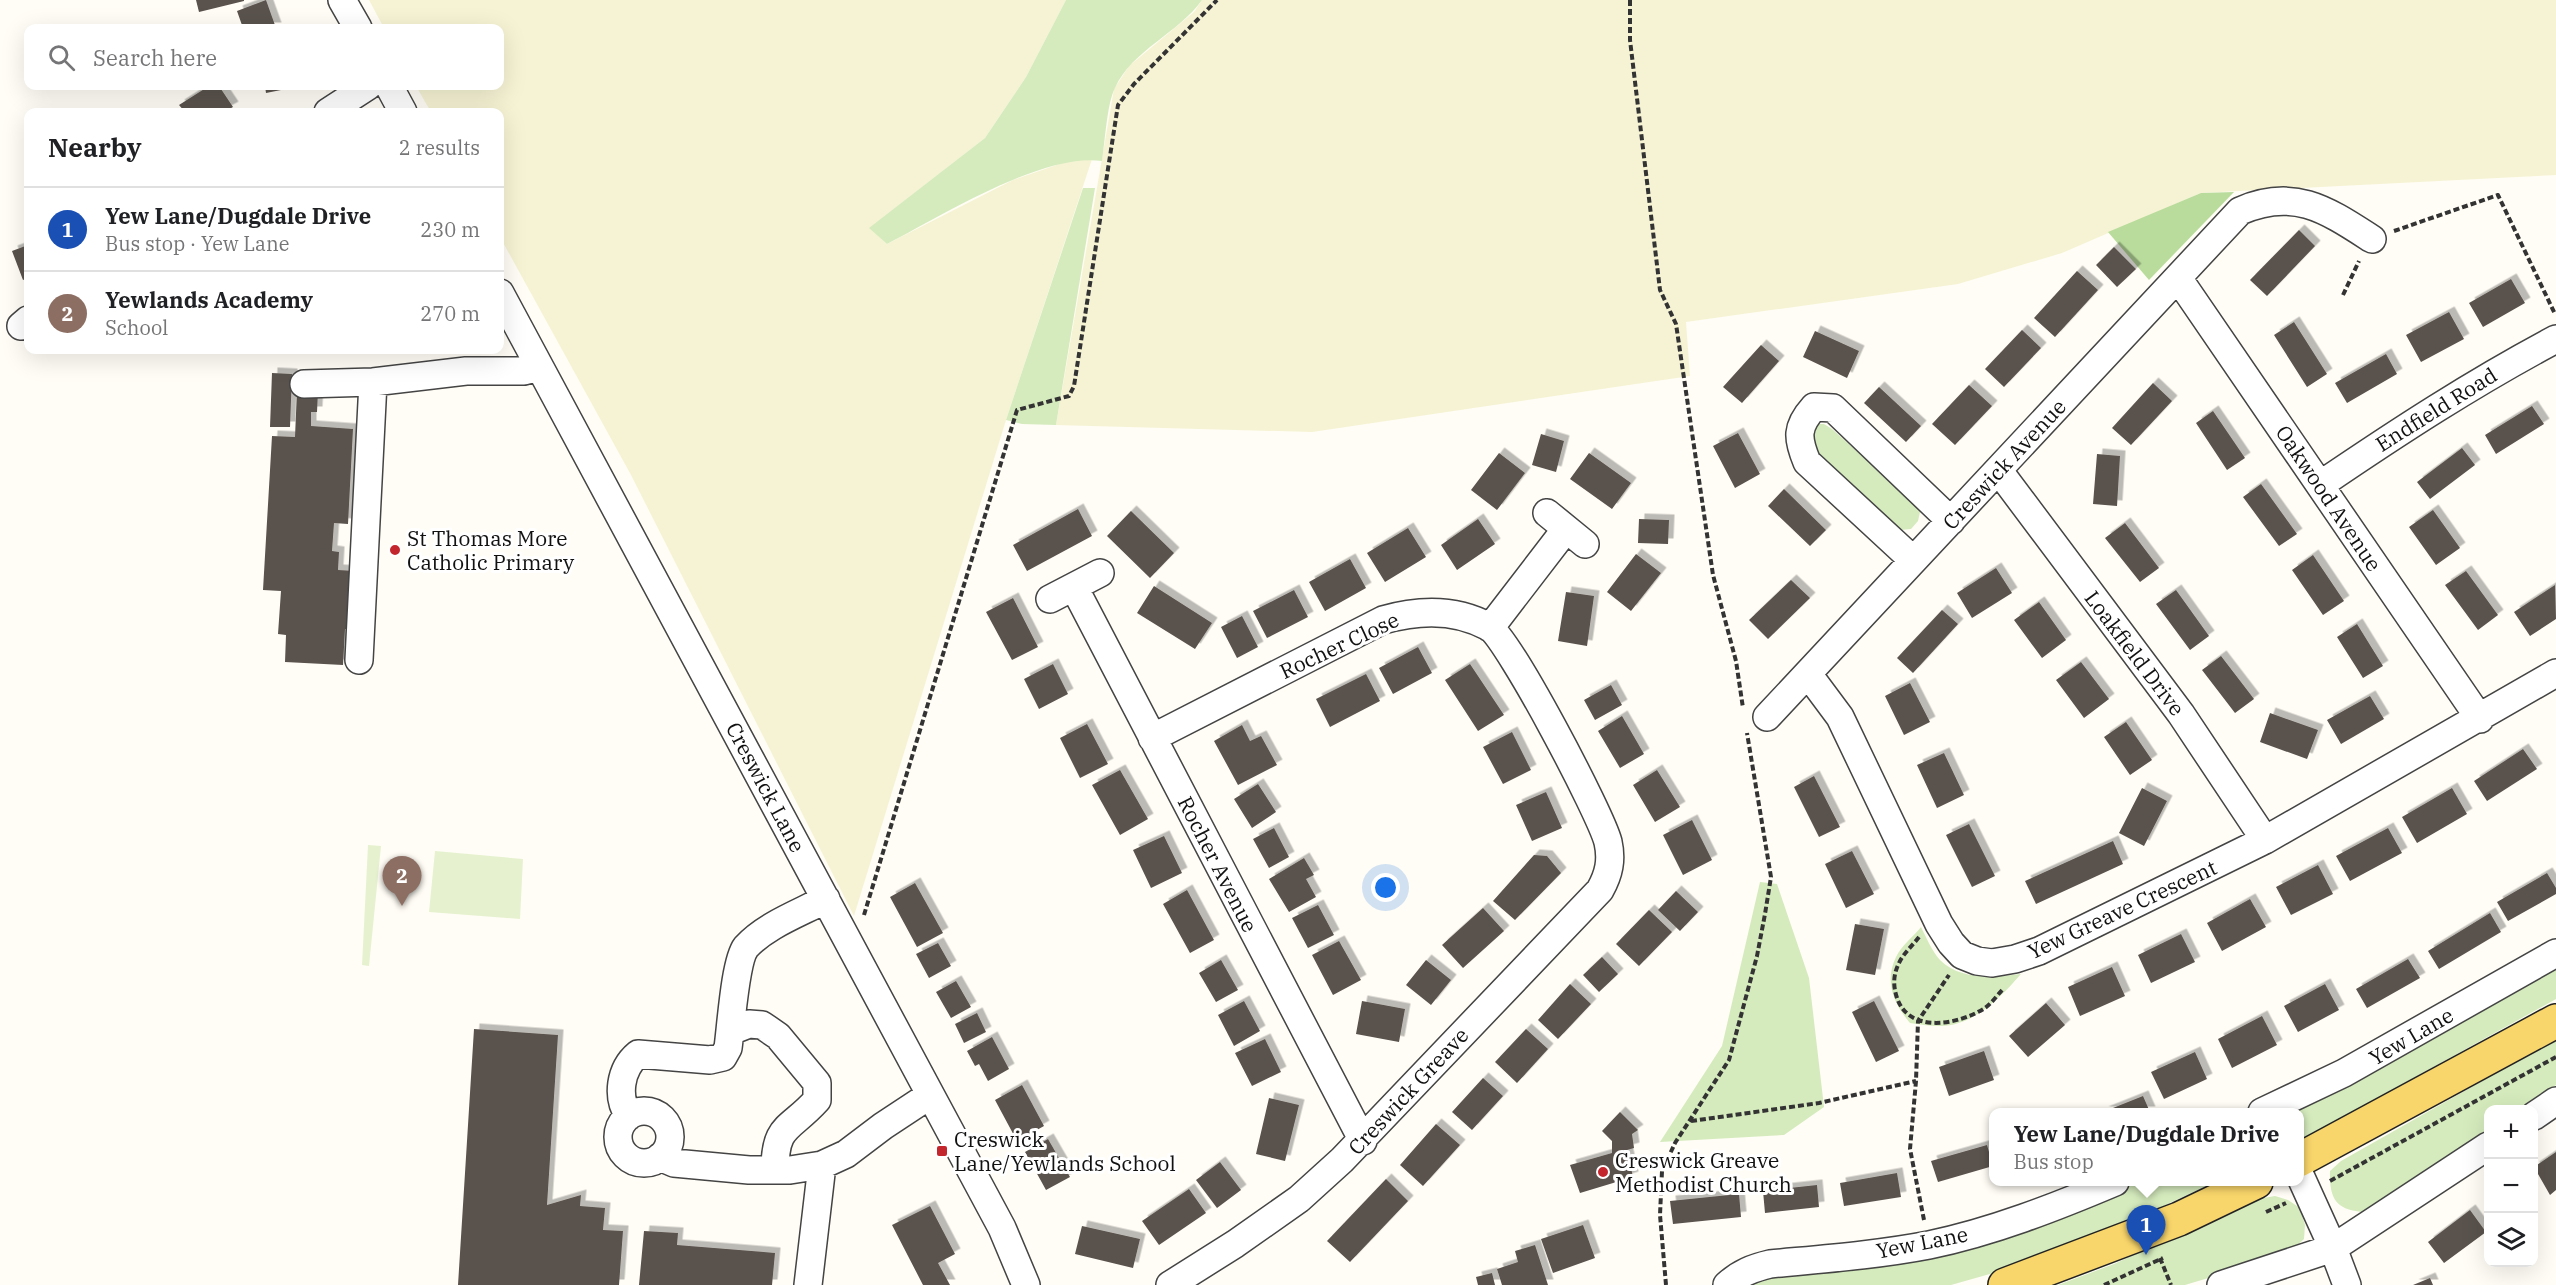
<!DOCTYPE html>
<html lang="en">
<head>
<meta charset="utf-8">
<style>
  :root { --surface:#fff; --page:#f6f6f6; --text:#202124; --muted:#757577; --line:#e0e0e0; --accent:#0f766e }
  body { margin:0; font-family:"IBM Plex Serif",serif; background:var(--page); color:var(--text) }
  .controls { position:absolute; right:18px; bottom:18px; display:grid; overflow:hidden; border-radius:12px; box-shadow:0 6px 24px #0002 }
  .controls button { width:54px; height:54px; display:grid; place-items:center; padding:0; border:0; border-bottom:2px solid var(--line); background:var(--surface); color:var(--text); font:30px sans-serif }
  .you { position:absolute; left:1386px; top:888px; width:21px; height:21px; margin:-15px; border:4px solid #fff; border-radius:50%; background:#1a73e8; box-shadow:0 0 0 9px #1a73e833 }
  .badge { display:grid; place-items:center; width:39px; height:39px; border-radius:50%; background:var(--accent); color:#fff; font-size:20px; font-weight:700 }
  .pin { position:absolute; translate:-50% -50px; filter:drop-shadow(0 2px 3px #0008) }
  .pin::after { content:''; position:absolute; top:32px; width:21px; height:18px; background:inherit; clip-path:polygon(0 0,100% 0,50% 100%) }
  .popup { position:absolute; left:1989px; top:1108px; width:315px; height:78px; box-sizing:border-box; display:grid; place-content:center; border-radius:12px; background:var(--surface); filter:drop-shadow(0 2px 4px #0005); font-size:20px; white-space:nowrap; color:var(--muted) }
  .popup b { font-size:22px; color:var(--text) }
  .popup::after { content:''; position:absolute; left:50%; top:100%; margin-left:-12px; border:12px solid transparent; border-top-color:var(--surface) }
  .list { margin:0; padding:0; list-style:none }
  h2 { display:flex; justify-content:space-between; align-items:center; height:78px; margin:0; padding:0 24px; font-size:26px }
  h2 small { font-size:20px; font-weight:400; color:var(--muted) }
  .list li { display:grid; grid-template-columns:39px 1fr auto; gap:18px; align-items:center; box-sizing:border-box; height:84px; padding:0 24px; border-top:2px solid var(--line) }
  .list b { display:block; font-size:22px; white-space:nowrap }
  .list p { margin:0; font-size:20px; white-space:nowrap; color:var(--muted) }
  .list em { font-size:20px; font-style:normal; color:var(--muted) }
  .icon { flex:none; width:33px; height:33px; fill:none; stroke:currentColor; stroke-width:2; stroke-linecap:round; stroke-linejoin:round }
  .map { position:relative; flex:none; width:2556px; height:1285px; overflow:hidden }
  .search { position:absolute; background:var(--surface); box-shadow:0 6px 24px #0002; left:24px; top:24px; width:480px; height:66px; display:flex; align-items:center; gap:15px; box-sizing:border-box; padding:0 21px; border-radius:12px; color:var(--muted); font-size:22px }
  .panel { position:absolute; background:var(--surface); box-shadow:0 6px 24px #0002; left:24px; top:108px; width:480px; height:246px; border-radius:12px }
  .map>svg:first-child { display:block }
  .farmland { fill:#f6f3d4 }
  .green { fill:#d5ebbd }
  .forest { fill:#b9dc9c }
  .pitch { fill:#e6f2cf }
  .building { fill:#5a524d; filter:url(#shadow) }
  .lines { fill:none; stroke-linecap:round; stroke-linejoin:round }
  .minor-casing { stroke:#444; stroke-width:30 }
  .major-casing { stroke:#222; stroke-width:36 }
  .path { stroke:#333; stroke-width:4; stroke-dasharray:6 3; stroke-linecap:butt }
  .minor { stroke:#fff; stroke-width:27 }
  .major { stroke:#f9d66b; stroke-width:33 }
  .poi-dot { fill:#c4262e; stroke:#fff; stroke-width:2 }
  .labels { text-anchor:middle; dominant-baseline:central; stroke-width:6; stroke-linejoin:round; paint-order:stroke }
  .street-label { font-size:21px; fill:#111; stroke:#fff }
  .poi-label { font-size:21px; fill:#111; stroke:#fff; text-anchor:start }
</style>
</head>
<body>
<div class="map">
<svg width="2556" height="1285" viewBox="0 0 2556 1285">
  <defs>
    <filter id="shadow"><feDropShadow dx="5.5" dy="-5.5" stdDeviation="0" flood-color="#0004"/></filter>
  </defs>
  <rect width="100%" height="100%" fill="#fffdf5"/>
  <path class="farmland" d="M 369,0 L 1066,0 L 1026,77 L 985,138 L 870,228 L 887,244 L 1013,180 L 1068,161 L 1092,159 L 1006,420 L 854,916 L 631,475 L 500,237 L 500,112 L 431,112 L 416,86 L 500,86 L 500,28 L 384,28 Z
    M 1202,0 L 2556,0 L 2556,175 L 2201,193 L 2062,253 L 1958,284 L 1686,322 L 1690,376 L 1312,432 L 1056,425 L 1114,89 L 1129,66 L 1194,12 Z"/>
  <path class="green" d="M 1066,0 L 1202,0 C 1179,33 1132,50 1115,88 C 1107,103 1105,142 1102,161 C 1041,153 942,216 887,244 L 869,228 L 985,138 L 1026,77 Z
    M 1083,188 L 1095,188 L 1056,425 L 1022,424 L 1006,420 Z
    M 1813,424 L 1824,424 L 1832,429 L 1915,503 L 1920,512 L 1918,521 L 1911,529 L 1900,530 L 1805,448 Z
    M 1760,882 L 1777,884 L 1809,978 L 1824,1107 L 1784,1135 L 1660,1142 L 1722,1046 Z
    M 1921,927 C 1926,937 1932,951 1940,960 C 1961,981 1995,977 2021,974 C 2001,997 1972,1027 1939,1026 C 1929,1026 1919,1024 1910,1023 C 1894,1004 1884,982 1896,957 C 1901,946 1914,936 1921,927 Z
    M 2556,962 L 2556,999 L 2300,1141 L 2299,1112 L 2280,1112 Z
    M 2556,1039 L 2556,1085 L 2521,1109 L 2488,1110 L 2488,1132 L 2373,1213 C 2340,1211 2329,1205 2330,1171 L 2341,1161 Z
    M 2139,1182 L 2215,1182 L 2101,1235 L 2011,1268 L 1951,1285 L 1716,1285 L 1790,1275 L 2115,1193 Z
    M 2275,1196 L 2288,1200 L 2300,1208 L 2305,1225 L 2304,1239 L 2288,1254 L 2185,1285 L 2058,1285 L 2114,1264 L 2258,1199 Z"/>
  <path class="forest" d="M 2234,192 L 2149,280 L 2108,232 L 2201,193 Z"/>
  <path class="pitch" d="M 368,845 L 381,846 L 369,966 L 362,965 Z
    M 435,851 L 523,859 L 520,919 L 429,912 Z"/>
  <path class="building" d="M 196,0 L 244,0 L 244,1 L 199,12 Z
    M 266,0 L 276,28 L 243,28 L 237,11 Z
    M 209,86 L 219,86 L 233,107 L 224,112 L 185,112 L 179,105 Z
    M 265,86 L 296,86 L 296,87 L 266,93 Z
    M 2299,230 L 2315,246 L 2267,296 L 2250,280 Z
    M 28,245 L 28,278 L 23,280 L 12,251 Z
    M 2114,247 L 2136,269 L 2117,287 L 2096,265 Z
    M 2077,271 L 2098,290 L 2055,337 L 2034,318 Z
    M 2511,279 L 2525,303 L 2483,327 L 2469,303 Z
    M 2449,312 L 2464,339 L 2421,362 L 2406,335 Z
    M 2294,322 L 2327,374 L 2307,387 L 2274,335 Z
    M 2022,330 L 2041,348 L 2004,387 L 1985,369 Z
    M 1815,331 L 1859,351 L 1847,378 L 1803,357 Z
    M 1761,345 L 1779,361 L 1742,403 L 1723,387 Z
    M 2386,354 L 2397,374 L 2347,403 L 2335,383 Z
    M 272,373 L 292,374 L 290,427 L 270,427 Z
    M 2153,383 L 2172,401 L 2131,445 L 2112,428 Z
    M 1969,385 L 1992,406 L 1955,445 L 1932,424 Z
    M 1879,387 L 1921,426 L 1906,442 L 1864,403 Z
    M 297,390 L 318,391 L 317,412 L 311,412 L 311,426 L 353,429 L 348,524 L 334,523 L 332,551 L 339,552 L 338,570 L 355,571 L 352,629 L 345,629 L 343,665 L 285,662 L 286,635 L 278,634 L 281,591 L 263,590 L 272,436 L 295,437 Z
    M 2532,406 L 2544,424 L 2496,454 L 2485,435 Z
    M 2213,411 L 2245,458 L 2227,470 L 2196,423 Z
    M 1738,433 L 1760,474 L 1735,488 L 1713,446 Z
    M 1541,434 L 1564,441 L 1556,472 L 1532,465 Z
    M 2462,448 L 2475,465 L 2430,499 L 2417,482 Z
    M 1499,453 L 1525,473 L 1497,510 L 1471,490 Z
    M 1589,453 L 1631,483 L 1612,509 L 1570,479 Z
    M 2097,454 L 2120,456 L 2117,506 L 2093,504 Z
    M 2261,484 L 2297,534 L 2279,546 L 2243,497 Z
    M 1784,489 L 1826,530 L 1810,546 L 1768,506 Z
    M 1078,509 L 1092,536 L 1027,571 L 1013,545 Z
    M 2433,510 L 2460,548 L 2436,565 L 2409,527 Z
    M 1131,511 L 1174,553 L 1150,578 L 1107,536 Z
    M 1478,519 L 1495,544 L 1457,570 L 1441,545 Z
    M 1639,519 L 1669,520 L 1668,544 L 1638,543 Z
    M 2125,523 L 2159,568 L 2140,582 L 2105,538 Z
    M 1408,528 L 1426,557 L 1385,582 L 1367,553 Z
    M 1636,554 L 1661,573 L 1631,611 L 1607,592 Z
    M 2313,555 L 2344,601 L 2323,615 L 2292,570 Z
    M 1350,559 L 1366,588 L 1325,611 L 1309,582 Z
    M 1996,568 L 2012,593 L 1972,618 L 1957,593 Z
    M 2466,571 L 2498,615 L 2478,630 L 2445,585 Z
    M 1791,580 L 1810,598 L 1768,639 L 1749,620 Z
    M 2555,585 L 2556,619 L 2530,636 L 2514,612 Z
    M 1154,586 L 1212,623 L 1195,649 L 1137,613 Z
    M 1294,590 L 1308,617 L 1267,638 L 1253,611 Z
    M 2176,590 L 2209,636 L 2190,650 L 2156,604 Z
    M 1566,592 L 1594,596 L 1587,646 L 1558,641 Z
    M 1013,598 L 1038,647 L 1012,660 L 986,612 Z
    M 2039,602 L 2066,640 L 2042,658 L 2014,620 Z
    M 1942,610 L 1958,624 L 1913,673 L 1897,658 Z
    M 1242,616 L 1258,647 L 1237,658 L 1221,627 Z
    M 2357,624 L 2383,666 L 2363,678 L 2337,637 Z
    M 1418,647 L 1432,673 L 1393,694 L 1379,668 Z
    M 2221,656 L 2254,699 L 2235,713 L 2202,670 Z
    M 2081,662 L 2109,699 L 2084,718 L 2056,680 Z
    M 1053,664 L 1068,694 L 1039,709 L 1024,679 Z
    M 1470,664 L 1504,715 L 1478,731 L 1445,680 Z
    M 1366,674 L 1380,701 L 1330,727 L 1316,699 Z
    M 1910,683 L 1930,722 L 1904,735 L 1885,696 Z
    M 1611,685 L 1622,705 L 1595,720 L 1584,700 Z
    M 2370,696 L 2384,719 L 2341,744 L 2327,720 Z
    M 2270,713 L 2318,730 L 2307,759 L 2260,742 Z
    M 1622,716 L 1644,754 L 1620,768 L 1598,731 Z
    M 2126,722 L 2152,760 L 2130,775 L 2104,737 Z
    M 1087,724 L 1108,764 L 1080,778 L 1060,738 Z
    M 1242,725 L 1250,741 L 1261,736 L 1277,765 L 1238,785 L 1214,741 Z
    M 1512,732 L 1531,770 L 1503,784 L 1483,747 Z
    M 2523,749 L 2537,769 L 2487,801 L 2474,781 Z
    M 1944,753 L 1964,795 L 1937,808 L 1917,765 Z
    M 1120,770 L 1148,819 L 1120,835 L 1092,785 Z
    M 1657,770 L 1680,807 L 1655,822 L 1633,785 Z
    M 1814,776 L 1840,827 L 1819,837 L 1794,787 Z
    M 1258,784 L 1276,812 L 1252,828 L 1234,799 Z
    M 2142,788 L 2167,801 L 2144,846 L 2119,833 Z
    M 2452,788 L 2467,814 L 2417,843 L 2402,817 Z
    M 1546,792 L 1562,828 L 1532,841 L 1516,805 Z
    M 1692,820 L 1712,860 L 1683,875 L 1663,835 Z
    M 1969,824 L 1995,876 L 1972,887 L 1946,835 Z
    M 1274,828 L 1289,857 L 1269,868 L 1253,839 Z
    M 2388,828 L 2402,853 L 2350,881 L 2336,856 Z
    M 1164,836 L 1182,873 L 1151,888 L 1133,850 Z
    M 2113,841 L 2123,864 L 2036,904 L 2025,881 Z
    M 1852,851 L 1874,894 L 1846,908 L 1825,864 Z
    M 1534,855 L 1547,856 L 1561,873 L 1515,920 L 1493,901 Z
    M 1304,858 L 1314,875 L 1306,879 L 1316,897 L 1289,912 L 1269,879 Z
    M 2318,865 L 2333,894 L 2291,915 L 2276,887 Z
    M 2547,873 L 2556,888 L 2556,894 L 2508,921 L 2497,902 Z
    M 915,883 L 943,933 L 917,947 L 890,897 Z
    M 1187,890 L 1214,940 L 1190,953 L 1163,904 Z
    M 1676,891 L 1698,912 L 1680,931 L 1658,910 Z
    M 2250,899 L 2266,927 L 2222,951 L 2207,923 Z
    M 1318,905 L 1334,935 L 1308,948 L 1292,918 Z
    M 1483,908 L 1504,931 L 1463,968 L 1442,945 Z
    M 1649,910 L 1672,932 L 1639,966 L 1616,944 Z
    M 2490,913 L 2501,932 L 2439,969 L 2428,951 Z
    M 1855,924 L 1884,929 L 1875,975 L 1846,970 Z
    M 2181,934 L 2195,962 L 2151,983 L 2138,955 Z
    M 1339,941 L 1361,980 L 1333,995 L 1312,955 Z
    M 938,943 L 951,966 L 929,978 L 916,954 Z
    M 1602,957 L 1618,974 L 1599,992 L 1583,975 Z
    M 2408,959 L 2420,978 L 2367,1008 L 2356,989 Z
    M 1221,960 L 1238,990 L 1216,1002 L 1199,973 Z
    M 1426,960 L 1451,980 L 1431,1005 L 1406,985 Z
    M 2112,967 L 2125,996 L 2080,1016 L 2068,987 Z
    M 956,981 L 971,1007 L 951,1018 L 936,992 Z
    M 1570,984 L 1591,1004 L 1558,1039 L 1538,1020 Z
    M 2325,984 L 2339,1010 L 2298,1032 L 2284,1006 Z
    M 1244,1001 L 1260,1031 L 1234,1046 L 1218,1015 Z
    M 1362,1001 L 1405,1009 L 1399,1042 L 1356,1034 Z
    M 1874,1001 L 1899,1051 L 1876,1062 L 1852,1012 Z
    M 2046,1003 L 2065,1025 L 2028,1057 L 2009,1036 Z
    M 977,1013 L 986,1032 L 964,1043 L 955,1024 Z
    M 2262,1016 L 2277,1045 L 2232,1068 L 2218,1039 Z
    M 474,1029 L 558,1035 L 547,1205 L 581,1195 L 580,1206 L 605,1208 L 603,1230 L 623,1231 L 619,1285 L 458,1285 Z
    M 1526,1029 L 1548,1049 L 1517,1083 L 1495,1062 Z
    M 992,1037 L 1009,1069 L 988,1081 L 979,1064 L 975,1066 L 967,1051 Z
    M 1265,1039 L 1281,1072 L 1252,1086 L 1235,1053 Z
    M 1984,1051 L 1994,1080 L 1949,1096 L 1939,1067 Z
    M 2195,1052 L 2207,1079 L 2164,1099 L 2151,1072 Z
    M 1483,1078 L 1503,1096 L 1472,1130 L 1452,1112 Z
    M 1022,1085 L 1044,1126 L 1017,1141 L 995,1100 Z
    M 2143,1096 L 2150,1112 L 2103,1112 Z
    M 1269,1098 L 1299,1105 L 1285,1161 L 1256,1154 Z
    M 1620,1112 L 1638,1130 L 1632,1134 L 1634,1148 L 1627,1150 L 1633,1177 L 1580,1193 L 1570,1165 L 1612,1153 L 1612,1141 L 1602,1131 Z
    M 1436,1124 L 1460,1145 L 1423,1186 L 1400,1165 Z
    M 1048,1139 L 1070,1177 L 1046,1190 L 1025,1152 Z
    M 1987,1145 L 1993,1166 L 1938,1182 L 1931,1161 Z
    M 2556,1152 L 2556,1190 L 2550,1195 L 2534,1167 Z
    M 1220,1162 L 1241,1190 L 1217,1208 L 1196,1180 Z
    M 1897,1173 L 1901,1197 L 1844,1206 L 1840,1183 Z
    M 1386,1179 L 1408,1201 L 1350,1262 L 1327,1241 Z
    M 1817,1185 L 1819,1207 L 1765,1213 L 1763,1191 Z
    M 1189,1189 L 1206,1213 L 1159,1245 L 1142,1221 Z
    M 1739,1194 L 1741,1217 L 1673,1224 L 1670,1201 Z
    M 930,1206 L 955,1254 L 938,1263 L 950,1285 L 923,1285 L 892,1225 Z
    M 2470,1210 L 2486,1232 L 2444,1263 L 2428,1242 Z
    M 1583,1225 L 1595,1258 L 1553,1273 L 1541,1239 Z
    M 1082,1226 L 1140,1239 L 1133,1268 L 1075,1254 Z
    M 644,1231 L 678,1233 L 677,1245 L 775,1253 L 772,1285 L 639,1285 Z
    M 1535,1245 L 1548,1285 L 1502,1285 L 1497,1269 L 1518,1262 L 1515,1251 Z
    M 1492,1273 L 1495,1285 L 1478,1285 L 1476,1277 Z
    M 2430,1278 L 2433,1285 L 2413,1285 Z"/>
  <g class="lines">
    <g class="minor-casing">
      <path id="minor" d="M 342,0 L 358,28
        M 389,86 L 403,112
        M 328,112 L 368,86
        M 2178,278 L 2480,719
        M 500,293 L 1002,1228 L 1026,1285
        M 21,326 L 28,320
        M 304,384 L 373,382 L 466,371 L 524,371 L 539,367
        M 1999,471 L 2181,714 L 2265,840
        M 2320,485 C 2398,432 2473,383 2556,339
        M 1547,513 L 1585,544
        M 1913,560 L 1807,462 C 1797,438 1796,427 1814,407 L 1833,408 L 1951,521
        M 1074,587 L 1363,1141
        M 1050,599 L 1100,573
        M 1490,628 L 1566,529
        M 359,660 L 373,382
        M 1808,674 L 1840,717 L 1939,924 L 1951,943 L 1962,955 L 1977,961 L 1992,963 L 2015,959 L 2039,951 L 2265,840 L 2556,673
        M 1767,717 L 2240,211 C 2294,187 2327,210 2372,239
        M 1152,738 L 1383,620 C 1418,610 1455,608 1489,627 C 1509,639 1601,814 1608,842 C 1612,860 1609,874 1600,890 L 1342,1160 L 1299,1199 L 1235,1244 L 1170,1285
        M 731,1031 L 749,1024 L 762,1025 L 778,1036 L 817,1083 L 817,1100 C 789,1131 775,1124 775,1170
        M618 1137a26 26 0 1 1 52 0a26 26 0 1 1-52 0Z
        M 2262,1112 L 2344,1073 L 2556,953
        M 629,1116 C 616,1097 620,1069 638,1054 L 710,1060 L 723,1057 L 728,1048 C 731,1027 735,961 746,947 C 766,925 800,913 826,899
        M 2534,1116 L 2556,1101
        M 660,1157 L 674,1163 L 749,1170 L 790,1170 L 822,1165 L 846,1154 L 883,1126 L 930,1095
        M 2299,1173 L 2333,1248 L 2347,1285
        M 808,1285 L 822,1165
        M 1727,1285 C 1740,1273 1753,1268 1770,1264 C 1822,1259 1877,1255 1929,1245 C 1992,1232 2056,1207 2115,1182
        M 2221,1285 L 2333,1248 L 2488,1146"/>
    </g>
    <g class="major-casing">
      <path id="major" d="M 2299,1160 L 2556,1021
        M 2005,1285 L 2179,1219 L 2256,1182"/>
    </g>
    <path class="path" d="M 1630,0 L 1630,40 L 1660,290 L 1676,324 L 1713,575 L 1736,661 L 1743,708
      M 2394,231 L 2498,195 L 2555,314
      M 2343,295 L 2359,261
      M 864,915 L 1017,410 L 1069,396 L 1074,386 L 1118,105 L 1134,84 L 1217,0
      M 1919,937 C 1913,945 1903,954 1899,963 C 1893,975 1893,986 1897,998 C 1910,1035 1960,1024 1985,1008 C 1992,1003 1998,994 2004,988
      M 1691,1121 L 1819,1103 L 1916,1081
      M 2330,1181 L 2556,1057
      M 2266,1212 L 2286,1203
      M 1924,1220 L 1910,1149 L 1916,1081 L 1918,1021 L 1949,975
      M 2160,1258 L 2171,1285
      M 1666,1285 L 1660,1215 L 1662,1171 L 1675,1143 L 1729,1060 L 1757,956 L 1765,914 L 1771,877 L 1747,733
      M 2104,1285 L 2163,1258"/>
    <use href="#minor" class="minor"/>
    <use href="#major" class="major"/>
  </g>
  <g class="poi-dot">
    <circle cx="395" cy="550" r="6"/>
    <rect x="936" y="1145" width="12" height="12" rx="3"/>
    <circle cx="1603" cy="1172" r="6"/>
  </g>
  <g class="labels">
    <g class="street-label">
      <text transform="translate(2436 409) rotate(-32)">Endfield Road</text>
      <text transform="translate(2004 464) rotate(-47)">Creswick Avenue</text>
      <text transform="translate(2329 498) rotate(56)">Oakwood Avenue</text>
      <text transform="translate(1339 645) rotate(-25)">Rocher Close</text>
      <text transform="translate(2135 653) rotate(53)">Loakfield Drive</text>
      <text transform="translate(766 787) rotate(62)">Creswick Lane</text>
      <text transform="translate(1218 864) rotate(63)">Rocher Avenue</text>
      <text transform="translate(2122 909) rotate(-25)">Yew Greave Crescent</text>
      <text transform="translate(2411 1036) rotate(-30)">Yew Lane</text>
      <text transform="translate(1408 1091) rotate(-47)">Creswick Greave</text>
      <text transform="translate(1922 1242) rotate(-11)">Yew Lane</text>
    </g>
    <g class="poi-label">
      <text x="407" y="538">St Thomas More<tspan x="407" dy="24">Catholic Primary</tspan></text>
      <text x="954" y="1139">Creswick<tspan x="954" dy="24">Lane/Yewlands School</tspan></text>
      <text x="1615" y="1160">Creswick Greave<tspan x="1615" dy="24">Methodist Church</tspan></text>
    </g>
  </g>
</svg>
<div class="controls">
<button>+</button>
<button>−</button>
<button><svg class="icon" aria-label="layers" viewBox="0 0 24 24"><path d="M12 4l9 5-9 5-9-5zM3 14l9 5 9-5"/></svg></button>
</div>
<div class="you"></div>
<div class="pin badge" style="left:2146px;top:1255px;background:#1a4fb4">1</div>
<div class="popup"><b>Yew Lane/Dugdale Drive</b>Bus stop</div>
<div class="pin badge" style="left:402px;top:906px;background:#8d6e63">2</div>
<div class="search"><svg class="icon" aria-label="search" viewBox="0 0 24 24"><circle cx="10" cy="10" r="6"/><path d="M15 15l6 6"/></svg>Search here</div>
<section class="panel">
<h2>Nearby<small>2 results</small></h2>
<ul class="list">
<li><span class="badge" style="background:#1a4fb4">1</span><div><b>Yew Lane/Dugdale Drive</b><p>Bus stop · Yew Lane</p></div><em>230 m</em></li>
<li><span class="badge" style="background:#8d6e63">2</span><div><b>Yewlands Academy</b><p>School</p></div><em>270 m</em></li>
</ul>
</section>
</div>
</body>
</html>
